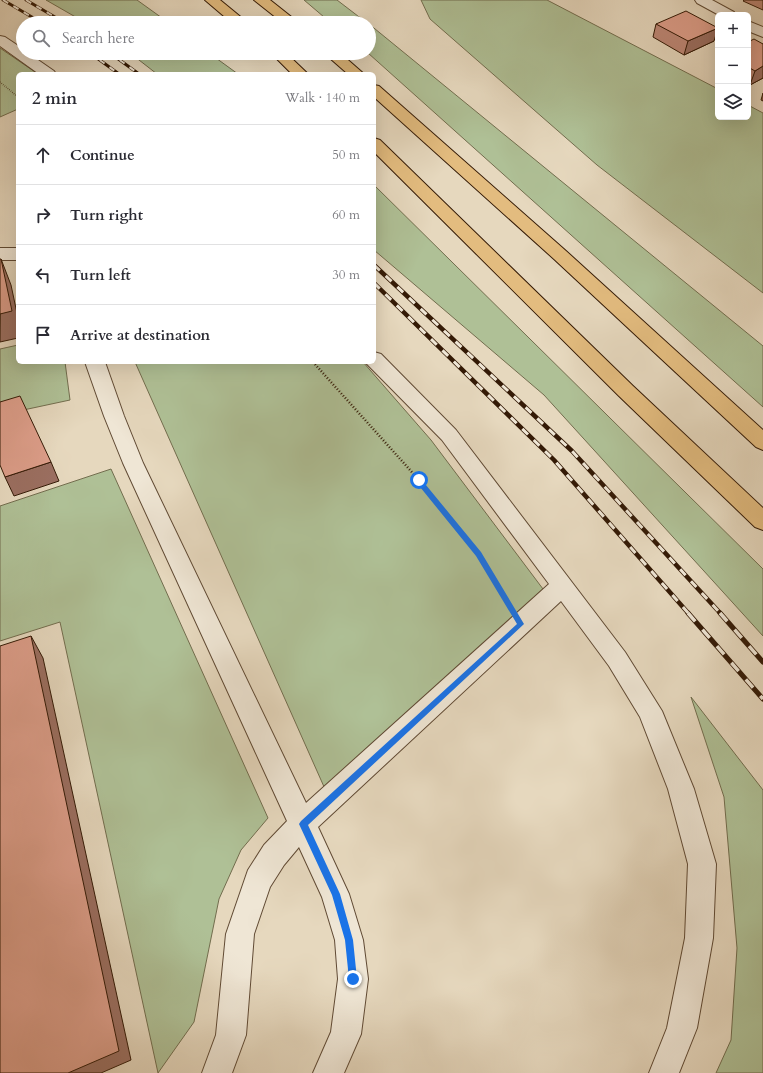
<!DOCTYPE html>
<html lang="en">
<head>
<meta charset="utf-8">
<style>
  :root { --surface:#fff; --page:#f2f2f3; --text:#2b2b33; --muted:#7c7c81; --line:#e1e1e2 }
  body { margin:0; font-family:Cardo,serif; background:var(--page); color:var(--text) }
  .controls { position:absolute; right:12px; top:12px; display:grid; overflow:hidden; border-radius:6px; box-shadow:0 4px 16px #0002 }
  .controls button { width:36px; height:36px; display:grid; place-items:center; padding:0; border:0; border-bottom:1px solid var(--line); background:var(--surface); color:var(--text); font:20px sans-serif }
  .stop { position:absolute; width:12px; height:12px; margin:-9px; border:3px solid #1a73e8; border-radius:50%; background:#fff }
  .stop.end { background:#1a73e8; border-color:#fff; box-shadow:0 1px 4px #0008 }
  .list { margin:0; padding:0; list-style:none }
  h2 { display:flex; justify-content:space-between; align-items:center; height:52px; margin:0; padding:0 16px; font-size:17px }
  h2 small { font-size:13px; font-weight:400; color:var(--muted) }
  .list li { display:grid; grid-template-columns:26px 1fr auto; gap:12px; align-items:center; box-sizing:border-box; height:60px; padding:0 16px; border-top:1px solid var(--line) }
  .list b { display:block; font-size:15px; white-space:nowrap }
  .list em { font-size:13px; font-style:normal; color:var(--muted) }
  .icon { flex:none; width:22px; height:22px; fill:none; stroke:currentColor; stroke-width:2; stroke-linecap:round; stroke-linejoin:round }
  .map { position:relative; flex:none; width:763px; height:1073px; overflow:hidden }
  .search { position:absolute; background:var(--surface); box-shadow:0 4px 16px #0002; left:16px; top:16px; width:360px; height:44px; display:flex; align-items:center; gap:10px; box-sizing:border-box; padding:0 14px; border-radius:22px; color:var(--muted); font-size:15px }
  .panel { position:absolute; background:var(--surface); box-shadow:0 4px 16px #0002; left:16px; top:72px; width:360px; height:292px; border-radius:6px }
  .map>svg:first-child { display:block }
  .green { fill:#afc096; stroke:#726d4e }
  .lines { fill:none; stroke-linecap:round; stroke-linejoin:round }
  .minor-casing { stroke:#604a34; stroke-width:2 }
  .highway-casing { stroke:#341a06; stroke-width:2 }
  .path-far1 { stroke:#341a06; stroke-width:1.5; stroke-dasharray:0.5 1.5; stroke-linecap:butt }
  .path { stroke:#341a06; stroke-width:2.5; stroke-dasharray:1 2; stroke-linecap:butt }
  .minor { fill:#efe6d5; fill-rule:evenodd }
  .highway { fill:#e3bc7f; fill-rule:evenodd }
  .rail-far2-casing { stroke:#341a06; stroke-width:3 }
  .rail-far1-casing { stroke:#341a06; stroke-width:4.5 }
  .rail-casing { stroke:#341a06; stroke-width:5 }
  .rail-far2 { stroke:#efe6d5; stroke-width:2; stroke-dasharray:6; stroke-linecap:butt }
  .rail-far1 { stroke:#efe6d5; stroke-width:3; stroke-dasharray:8; stroke-linecap:butt }
  .rail { stroke:#efe6d5; stroke-width:3.5; stroke-dasharray:11; stroke-linecap:butt }
  .wall { fill:#be8877; stroke:#341a06 }
  .shaded-wall { fill:#9b6f61; stroke:#341a06 }
  .building { fill:#dd9e8a; stroke:#341a06 }
  .route { fill:#1a73e8 }
</style>
</head>
<body>
<div class="map">
<svg width="763" height="1073" viewBox="0 0 763 1073">
  <rect width="100%" height="100%" fill="#e6d8be"/>
  <filter id="stains"><feTurbulence type="fractalNoise" baseFrequency=".005" numOctaves="4"/><feColorMatrix values="0 0 0 0 .2 0 0 0 0 .09 0 0 0 0 .02 0 0 0 .5 -.17"/></filter>
  <radialGradient id="worn" r=".72"><stop offset=".6" stop-color="#630" stop-opacity="0"/><stop offset="1" stop-color="#630" stop-opacity=".3"/></radialGradient>
  <path class="green" d="M 46,0 L 137,0 L 169,23 L 86,23 Z
    M 304,0 L 337,0 L 367,23 L 331,23 Z
    M 421,0 L 547,0 L 718,89 L 718,117 L 748,117 L 748,105 L 763,113 L 763,293 L 597,165 L 430,19 Z
    M 369,24 L 763,346 L 763,407 L 368,53 L 369,53 Z
    M 0,48 L 38,74 L 18,74 L 18,109 L 0,117 Z
    M 130,53 L 209,53 L 238,74 L 157,74 Z
    M 374,185 L 763,569 L 763,636 L 544,395 L 374,250 Z
    M 18,345 L 18,362 L 65,362 L 70,400 L 0,415 L 0,349 Z
    M 135,362 L 363,362 L 431,440 L 543,589 L 325,789 Z
    M 111,469 L 268,818 L 241,850 L 219,899 L 194,1022 L 158,1073 L 60,622 L 0,641 L 0,506 Z
    M 691,697 L 763,790 L 763,1073 L 716,1073 L 731,1040 L 737,948 L 724,797 Z"/>
  <g class="lines">
    <g class="minor-casing">
      <path id="minor" d="M 695,0 L 712,0 L 734,12 L 736,15 L 719,15 L 697,3 Z
        M 748,21 L 763,27 L 763,37 L 748,31 Z
        M 0,36 L 5,37 L 23,49 L 23,53 L 28,53 L 54,71 L 56,74 L 39,74 L 0,46 Z
        M 0,248 L 18,248 L 18,260 L 0,260 Z
        M 374,352 L 381,354 L 456,430 L 625,652 L 662,711 L 694,789 L 716,864 L 713,938 L 697,1028 L 679,1073 L 649,1073 L 667,1028 L 685,938 L 688,864 L 668,789 L 640,717 L 609,666 L 561,601 L 318,827 L 349,894 L 363,940 L 368,979 L 361,1034 L 344,1073 L 313,1073 L 331,1032 L 338,979 L 335,940 L 322,897 L 299,847 L 284,865 L 270,887 L 254,934 L 246,1035 L 232,1073 L 202,1073 L 216,1035 L 226,934 L 248,870 L 264,845 L 287,821 L 123,463 L 104,416 L 85,362 L 105,362 L 124,416 L 143,463 L 306,803 L 549,584 L 442,440 L 367,364 L 366,362 L 374,362 Z"/>
    </g>
    <g class="highway-casing">
      <path id="highway" d="M 205,0 L 220,0 L 248,23 L 232,23 Z
        M 254,0 L 270,0 L 299,23 L 283,23 Z
        M 271,53 L 286,53 L 308,74 L 292,74 Z
        M 324,53 L 340,53 L 364,74 L 348,74 Z
        M 374,85 L 379,86 L 566,251 L 763,430 L 763,450 L 756,447 L 554,259 L 374,97 Z
        M 374,138 L 380,140 L 633,386 L 763,508 L 763,530 L 755,527 L 619,396 L 374,152 Z"/>
    </g>
    <path class="path-far1" d="M 0,82 L 18,97"/>
    <path class="path" d="M 313,362 L 419,480 L 478,554 L 507,602"/>
    <use href="#minor" class="minor"/>
    <use href="#highway" class="highway"/>
    <g class="rail-far2-casing">
      <path id="rail-far2" d="M 3,0 L 42,23
        M 26,0 L 65,23
        M 90,53 L 119,74
        M 110,53 L 139,74"/>
    </g>
    <g class="rail-far1-casing">
      <path id="rail-far1" d="M 374,265 L 572,451 L 721,614
        M 374,283 L 554,460 L 689,614"/>
    </g>
    <g class="rail-casing">
      <path id="rail" d="M 688,613 L 763,699
        M 720,613 L 763,662"/>
    </g>
    <use href="#rail-far2" class="rail-far2"/>
    <use href="#rail-far1" class="rail-far1"/>
    <use href="#rail" class="rail"/>
  </g>
  <path class="wall" d="M 744,0 L 763,0 L 763,10 L 743,1 Z
    M 656,24 L 714,41 L 684,55 L 653,37 Z
    M 748,42 L 763,44 L 763,78 L 750,85 L 748,83 Z
    M 763,93 L 763,101 L 761,100 Z"/>
  <path class="shaded-wall" d="M 718,28 L 714,41 L 684,55 L 688,41 Z
    M 763,66 L 763,78 L 750,85 L 755,71 Z
    M 1,259 L 11,285 L 18,318 L 18,338 L 0,342 Z
    M 51,462 L 59,481 L 14,496 L 5,477 Z
    M 31,636 L 43,658 L 131,1060 L 101,1073 L 68,1073 Z"/>
  <path class="building" d="M 686,11 L 718,28 L 688,41 L 656,24 Z
    M 754,39 L 763,44 L 763,66 L 755,71 L 748,67 L 748,42 Z
    M 0,259 L 1,259 L 12,311 L 0,314 Z
    M 20,396 L 51,462 L 5,477 L 0,465 L 0,402 Z
    M 31,636 L 119,1051 L 68,1073 L 0,1073 L 0,646 Z"/>
  <path class="route" d="M 419,478 L 421,479 L 481,552 L 524,624 L 308,825 L 340,894 L 353,940 L 357,979 L 356,982 L 353,983 L 350,982 L 349,979 L 345,940 L 332,895 L 299,824 L 301,821 L 517,624 L 476,556 L 416,482 L 416,479 Z"/>
  <rect width="100%" height="100%" filter="url(#stains)"/>
  <rect width="100%" height="100%" fill="url(#worn)"/>
</svg>
<div class="controls">
<button>+</button>
<button>−</button>
<button><svg class="icon" aria-label="layers" viewBox="0 0 24 24"><path d="M12 4l9 5-9 5-9-5zM3 14l9 5 9-5"/></svg></button>
</div>
<div class="stop" style="left:419px;top:480px"></div>
<div class="stop end" style="left:353px;top:979px"></div>
<div class="search"><svg class="icon" aria-label="search" viewBox="0 0 24 24"><circle cx="10" cy="10" r="6"/><path d="M15 15l6 6"/></svg>Search here</div>
<section class="panel">
<h2>2 min<small>Walk · 140 m</small></h2>
<ul class="list">
<li><svg class="icon" aria-label="ahead" viewBox="0 0 24 24"><path d="M12 20V5M6 11l6-6 6 6"/></svg><div><b>Continue</b></div><em>50 m</em></li>
<li><svg class="icon" aria-label="right" viewBox="0 0 24 24"><path d="M7 20v-9h11M14 6l5 5-5 5"/></svg><div><b>Turn right</b></div><em>60 m</em></li>
<li><svg class="icon" aria-label="left" viewBox="0 0 24 24"><path d="M17 20v-9H6M10 6l-5 5 5 5"/></svg><div><b>Turn left</b></div><em>30 m</em></li>
<li><svg class="icon" aria-label="arrive" viewBox="0 0 24 24"><path d="M6 21V4h12l-3 4 3 4H6"/></svg><div><b>Arrive at destination</b></div></li>
</ul>
</section>
</div>
</body>
</html>
